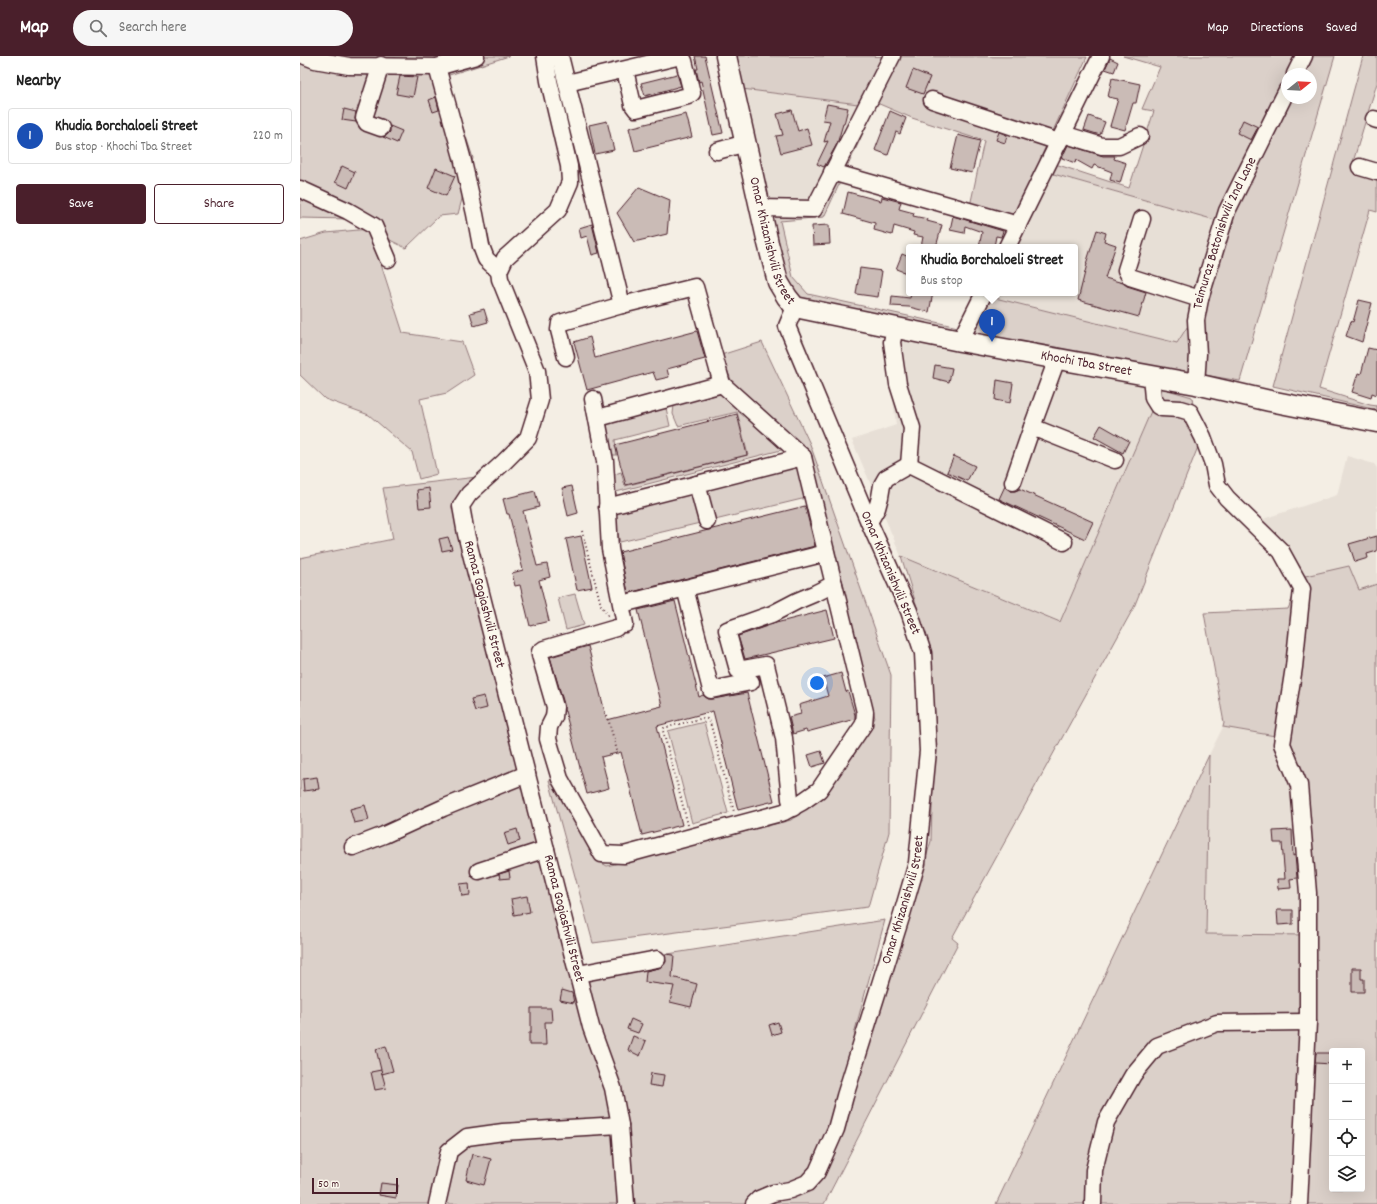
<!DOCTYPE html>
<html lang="en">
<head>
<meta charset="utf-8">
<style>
  :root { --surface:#fff; --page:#f6f6f6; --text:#222; --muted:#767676; --line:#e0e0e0; --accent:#4a1f2b }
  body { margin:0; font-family:Dekko,sans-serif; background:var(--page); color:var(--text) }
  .controls { position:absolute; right:12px; bottom:12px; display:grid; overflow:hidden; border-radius:4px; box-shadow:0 4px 16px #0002 }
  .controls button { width:36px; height:36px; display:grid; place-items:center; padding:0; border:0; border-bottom:1px solid var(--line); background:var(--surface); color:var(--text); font:20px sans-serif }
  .compass { position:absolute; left:981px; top:12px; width:36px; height:36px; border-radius:50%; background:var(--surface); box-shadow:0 4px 16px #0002; rotate:72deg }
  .scale { position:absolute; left:12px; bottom:10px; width:86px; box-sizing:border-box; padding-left:4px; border:2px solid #4a1f2b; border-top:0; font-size:11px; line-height:14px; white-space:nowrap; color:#4a1f2b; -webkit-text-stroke:3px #fbf7ec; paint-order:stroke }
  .you { position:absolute; left:517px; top:627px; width:14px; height:14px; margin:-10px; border:3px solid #fff; border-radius:50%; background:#1a73e8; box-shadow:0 0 0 6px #1a73e833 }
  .badge { display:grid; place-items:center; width:26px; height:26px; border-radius:50%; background:var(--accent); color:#fff; font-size:13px; font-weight:700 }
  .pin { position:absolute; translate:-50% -33px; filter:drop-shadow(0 1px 2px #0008) }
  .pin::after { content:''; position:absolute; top:21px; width:14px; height:12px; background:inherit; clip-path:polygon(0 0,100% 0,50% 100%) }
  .popup { position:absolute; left:606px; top:188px; width:172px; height:52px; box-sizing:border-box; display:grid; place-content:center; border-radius:4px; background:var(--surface); filter:drop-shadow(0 1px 3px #0005); font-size:13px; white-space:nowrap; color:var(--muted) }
  .popup b { font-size:15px; color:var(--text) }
  .popup::after { content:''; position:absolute; left:50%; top:100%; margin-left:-8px; border:8px solid transparent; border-top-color:var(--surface) }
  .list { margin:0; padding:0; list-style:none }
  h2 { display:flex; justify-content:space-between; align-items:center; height:52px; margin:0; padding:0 16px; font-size:17px }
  h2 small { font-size:13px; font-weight:400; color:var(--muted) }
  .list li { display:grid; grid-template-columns:26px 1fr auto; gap:12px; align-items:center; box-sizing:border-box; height:56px; margin:0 8px 8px; padding:0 8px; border:1px solid var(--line); border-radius:4px }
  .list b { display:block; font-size:15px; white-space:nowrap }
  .list p { margin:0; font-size:13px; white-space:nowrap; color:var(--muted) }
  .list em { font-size:13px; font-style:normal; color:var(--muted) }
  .actions { display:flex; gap:8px; padding:12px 16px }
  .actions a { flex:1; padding:9px 0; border:1px solid var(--accent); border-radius:4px; text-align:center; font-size:14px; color:var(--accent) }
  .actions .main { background:var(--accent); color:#fff }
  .icon { flex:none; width:22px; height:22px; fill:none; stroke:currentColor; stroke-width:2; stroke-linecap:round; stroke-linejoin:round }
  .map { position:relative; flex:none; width:1077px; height:1148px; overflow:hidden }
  header { display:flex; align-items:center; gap:24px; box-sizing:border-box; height:56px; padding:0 20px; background:var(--accent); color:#fff }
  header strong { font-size:19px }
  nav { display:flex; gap:22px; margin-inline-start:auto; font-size:14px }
  .search { width:280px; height:36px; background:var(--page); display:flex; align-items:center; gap:10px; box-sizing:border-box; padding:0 14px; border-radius:22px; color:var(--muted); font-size:15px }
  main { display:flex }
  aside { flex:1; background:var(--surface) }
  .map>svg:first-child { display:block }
  .built { fill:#e7dfd6 }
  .green { fill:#dbd0c9; stroke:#92787a; fill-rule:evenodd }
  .building { fill:#cabbb6; stroke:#4a1f2b }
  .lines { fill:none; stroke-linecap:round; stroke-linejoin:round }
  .minor-casing { stroke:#4a1f2b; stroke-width:19 }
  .major-casing { stroke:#4a1f2b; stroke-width:23 }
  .path { stroke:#4a1f2b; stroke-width:2; stroke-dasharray:1 3; stroke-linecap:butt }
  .minor { stroke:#fbf7ec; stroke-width:16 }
  .major { stroke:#fbf7ec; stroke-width:20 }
  .labels { text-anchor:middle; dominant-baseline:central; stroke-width:3; stroke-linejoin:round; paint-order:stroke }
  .street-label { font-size:14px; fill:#4a1f2b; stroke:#fbf7ec }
</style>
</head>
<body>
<header>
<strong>Map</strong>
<div class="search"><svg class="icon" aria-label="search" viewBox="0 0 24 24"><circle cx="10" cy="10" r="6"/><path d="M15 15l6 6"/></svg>Search here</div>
<nav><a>Map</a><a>Directions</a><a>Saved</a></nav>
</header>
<main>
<aside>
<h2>Nearby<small></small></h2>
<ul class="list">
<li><span class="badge" style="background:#1a4fb4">1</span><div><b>Khudia Borchaloeli Street</b><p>Bus stop · Khochi Tba Street</p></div><em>220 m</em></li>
</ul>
<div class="actions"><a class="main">Save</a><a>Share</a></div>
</aside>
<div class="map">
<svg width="1077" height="1148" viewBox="0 0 1077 1148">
  <rect width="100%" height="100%" fill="#f4eee4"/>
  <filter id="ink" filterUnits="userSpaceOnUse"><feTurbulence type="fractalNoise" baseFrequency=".025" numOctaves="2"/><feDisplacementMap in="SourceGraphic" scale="8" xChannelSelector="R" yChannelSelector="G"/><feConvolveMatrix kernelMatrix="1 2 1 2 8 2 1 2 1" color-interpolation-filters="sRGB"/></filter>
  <g filter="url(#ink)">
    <path class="built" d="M 442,33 L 558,48 L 519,157 L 470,157 Z
      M 750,117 L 915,164 L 891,265 L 877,287 L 691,241 L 692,237 L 775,237 L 775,191 L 714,191 Z
      M 585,278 L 861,332 L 760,566 L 601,500 L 552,384 L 596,369 Z
      M 1047,400 L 1074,408 L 1077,412 L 1077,528 L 1059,534 L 1001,521 L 963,463 L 1037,439 Z
      M 923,671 L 981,681 L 1001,725 L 1009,879 L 906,878 L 909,699 Z"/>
    <path class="green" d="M 0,0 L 209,0 L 146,20 L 173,102 L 158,158 L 139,160 L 106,192 L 70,174 L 103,277 L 162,286 L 174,319 L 147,337 L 120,343 L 137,418 L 119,423 L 112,396 L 69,359 L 25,343 L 0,319 L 0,185 L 26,177 L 69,173 L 50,163 L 0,162 Z
      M 434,0 L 787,1 L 740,103 L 829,132 L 854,55 L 842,53 L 860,11 L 823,0 L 1035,0 L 940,325 L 582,264 L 497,247 L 487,231 L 470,157 L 519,156 L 558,48 L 442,33 ZM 987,18 L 1011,18 L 1011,42 L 987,42 ZM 577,47 L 612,62 L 684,85 L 670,150 L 713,161 L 699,191 L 714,191 L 750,117 L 915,164 L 891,265 L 877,287 L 691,241 L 692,237 L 676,237 L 658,271 L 508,238 L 493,221 L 480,165 L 524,161 Z
      M 1063,0 L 1077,0 L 1077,27 L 1053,106 L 1077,113 L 1077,156 L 1070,154 L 1019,333 L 1070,349 L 1077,350 L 1077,354 L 973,330 Z
      M 462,286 L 510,388 L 591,619 L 589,776 L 568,851 L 293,887 L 249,724 L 257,725 L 296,804 L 307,810 L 491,764 L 531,731 L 575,662 L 507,396 L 432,326 L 421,299 Z
      M 861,332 L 892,341 L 898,391 L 834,551 L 652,882 L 658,887 L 524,1148 L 0,1148 L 0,502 L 93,483 L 83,432 L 177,421 L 155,449 L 272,913 L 585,864 L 554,978 L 569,976 L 609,859 L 631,785 L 635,658 L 628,586 L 601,500 L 760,566 Z
      M 424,337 L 485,393 L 316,436 L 312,433 L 312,419 L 321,416 L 325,430 L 448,399 L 437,356 L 378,370 L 373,358 L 374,349 Z
      M 362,351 L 366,352 L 370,370 L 315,384 L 317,399 L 311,399 L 307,369 L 310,364 Z
      M 498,408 L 506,442 L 415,464 L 407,431 Z
      M 392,432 L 400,467 L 320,486 L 311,451 Z
      M 1049,510 L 1059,534 L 1077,528 L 1077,1148 L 696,1148 L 909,699 L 906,878 L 1009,879 L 1016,877 L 1001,725 L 981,681 L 923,671 L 924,667 L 904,557 L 988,553 L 1001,521 ZM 1032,995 L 1062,995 L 1062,1133 L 1032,1133 Z
      M 275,538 L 284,569 L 266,574 L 258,542 Z
      M 404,666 L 428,757 L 392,767 L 368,675 Z"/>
    <path class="building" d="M 395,0 L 405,0 L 423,77 L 413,79 L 401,25 L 399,26 L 396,13 L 398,13 Z
      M 810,2 L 818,6 L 814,16 L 805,13 Z
      M 613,14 L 630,21 L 623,38 L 606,32 Z
      M 377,18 L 381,30 L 345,40 L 341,27 Z
      M 100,20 L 117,21 L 113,41 L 96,38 Z
      M 812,22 L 840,28 L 836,47 L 833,47 L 825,74 L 810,70 L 818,43 L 808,41 Z
      M 136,41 L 139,54 L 133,56 L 129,44 Z
      M 527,48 L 548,52 L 544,68 L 543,68 L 537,88 L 524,111 L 517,108 L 528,85 L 524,86 L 530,65 L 523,64 Z
      M 44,53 L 56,56 L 55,63 L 56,66 L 42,64 Z
      M 492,54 L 498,75 L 507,72 L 512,89 L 481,97 L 476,80 L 483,79 L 477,58 Z
      M 590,55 L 606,62 L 600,78 L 596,76 L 588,99 L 575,94 Z
      M 386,58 L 392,81 L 335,95 L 329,72 Z
      M 789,60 L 805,66 L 800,79 L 784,74 Z
      M 943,64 L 958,71 L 951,84 L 937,77 Z
      M 307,65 L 314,94 L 295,98 L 289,69 Z
      M 90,70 L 102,75 L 97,87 L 83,81 L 87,79 L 90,76 Z
      M 699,76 L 707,79 L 705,87 L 696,84 Z
      M 658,79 L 680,85 L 672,117 L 650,112 Z
      M 768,89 L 803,100 L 815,100 L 814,103 L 826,107 L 820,127 L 810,124 L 812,116 L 794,109 L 792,113 L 776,104 L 775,107 L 762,102 Z
      M 42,110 L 55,116 L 48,132 L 35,126 Z
      M 136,112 L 155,120 L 146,140 L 128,132 Z
      M 339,131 L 370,144 L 367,178 L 334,186 L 317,157 Z
      M 548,136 L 581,145 L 582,141 L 601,146 L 599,153 L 614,157 L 613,160 L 628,163 L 627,165 L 642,169 L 636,191 L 621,191 L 623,181 L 613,179 L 614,176 L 594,170 L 592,179 L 574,174 L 575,167 L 543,158 Z
      M 653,160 L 703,175 L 701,181 L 696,180 L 694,191 L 679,191 L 682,176 L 665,170 L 664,177 L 650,174 Z
      M 292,168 L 299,197 L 292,199 L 287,180 L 281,182 L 279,172 Z
      M 529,169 L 530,188 L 513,189 L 512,170 Z
      M 797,174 L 806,177 L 804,185 L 816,189 L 805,222 L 823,227 L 827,230 L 846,236 L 839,261 L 778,244 L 787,208 L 786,208 Z
      M 602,198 L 609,201 L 609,218 L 596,213 Z
      M 560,212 L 582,215 L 578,241 L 556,238 Z
      M 611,237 L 633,237 L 629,256 L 609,251 L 591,250 L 592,240 L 610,242 Z
      M 1059,244 L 1072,247 L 1062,286 L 1046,280 L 1051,265 L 1053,266 Z
      M 184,253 L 188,266 L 174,270 L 170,257 Z
      M 397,275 L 405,303 L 367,313 L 369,321 L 356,324 L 353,316 L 287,334 L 274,286 L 290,281 L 295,302 Z
      M 1068,292 L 1077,294 L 1077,339 L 1072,337 L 1071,342 L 1052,336 L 1058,317 L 1061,318 Z
      M 635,309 L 652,312 L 649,326 L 633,322 Z
      M 697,324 L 713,327 L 710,347 L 695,344 Z
      M 437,358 L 447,399 L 326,429 L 315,389 Z
      M 801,369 L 829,385 L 823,397 L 794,381 Z
      M 654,400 L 675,410 L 667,425 L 647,416 Z
      M 272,430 L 278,457 L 268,460 L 262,432 Z
      M 705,430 L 710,435 L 715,435 L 720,433 L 793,466 L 785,483 L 699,443 Z
      M 129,432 L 131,451 L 119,452 L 117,434 Z
      M 235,435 L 239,451 L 223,455 L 237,510 L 247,508 L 250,521 L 239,524 L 249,565 L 230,570 L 220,529 L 215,530 L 212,517 L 223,514 L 209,458 L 207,458 L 203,443 Z
      M 505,450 L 515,490 L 328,537 L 320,496 Z
      M 281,480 L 292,531 L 277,534 L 266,483 Z
      M 1077,480 L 1077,495 L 1067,498 L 1068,502 L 1055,506 L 1049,488 Z
      M 148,481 L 152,493 L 142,495 L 139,483 Z
      M 375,545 L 399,641 L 403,639 L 408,643 L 413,643 L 447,637 L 474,745 L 438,754 L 413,655 L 357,670 L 382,769 L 342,779 L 321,696 L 301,701 L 309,732 L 287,738 L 265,655 L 264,655 L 264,648 L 250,601 L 288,590 L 307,664 L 362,650 L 338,554 Z
      M 527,554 L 534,582 L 445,603 L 438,580 L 476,567 Z
      M 541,617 L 546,636 L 548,635 L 555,659 L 555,663 L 507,676 L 506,674 L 493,678 L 489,661 L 501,658 L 499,649 L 528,640 L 523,622 Z
      M 184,640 L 187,652 L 175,655 L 171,643 Z
      M 521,695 L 525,707 L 512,711 L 508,699 Z
      M 17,721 L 19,733 L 4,735 L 3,723 Z
      M 65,749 L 69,764 L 54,767 L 50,753 Z
      M 217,773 L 220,785 L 208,789 L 204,777 Z
      M 992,774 L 993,800 L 995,799 L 997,822 L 990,823 L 991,832 L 978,833 L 977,823 L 985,823 L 982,787 L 974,787 L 973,775 Z
      M 209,815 L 210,822 L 200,823 L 199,818 Z
      M 169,827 L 170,839 L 162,840 L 160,828 Z
      M 227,840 L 230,856 L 214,859 L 211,843 Z
      M 977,854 L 993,854 L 993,868 L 978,869 Z
      M 365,898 L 374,899 L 372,921 L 397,928 L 391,951 L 370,946 L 374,930 L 345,926 L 346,915 L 359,912 L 363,910 L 366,906 Z
      M 1052,912 L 1061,912 L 1061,923 L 1064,923 L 1064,936 L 1052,936 Z
      M 262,934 L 272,937 L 274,947 L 260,944 Z
      M 231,952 L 251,952 L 252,966 L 245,966 L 246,989 L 229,989 L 229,977 L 231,977 Z
      M 331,963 L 342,968 L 338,977 L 327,973 Z
      M 478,966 L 481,976 L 472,979 L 469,969 Z
      M 333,980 L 346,985 L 340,1000 L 328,994 Z
      M 86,990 L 93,1015 L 82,1018 L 76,993 Z
      M 1016,997 L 1032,997 L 1032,1008 L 1015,1007 Z
      M 81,1014 L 86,1032 L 75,1034 L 71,1016 Z
      M 351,1017 L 364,1019 L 362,1031 L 349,1029 Z
      M 172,1098 L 191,1103 L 184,1129 L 166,1124 Z
      M 81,1127 L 98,1129 L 96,1142 L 79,1139 Z"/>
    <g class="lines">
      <g class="minor-casing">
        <g id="minor">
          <path d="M 5,0 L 15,4 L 49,10 L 137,11 L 176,0"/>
          <path id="s1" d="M 245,0 L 249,25 L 269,110 L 270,126 L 258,154 L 205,202 L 199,215 L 200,223 L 237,315 L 240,344 L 228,382 L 204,406 L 169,438 L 161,450 L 166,478 L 291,971 L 313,1032 L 320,1069 L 326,1148"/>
          <path d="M 260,0 L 322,249 L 395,231 L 422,328 L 503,401 L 565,656 L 564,668 L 519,734 L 502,746 L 484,756 L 324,799 L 302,798 L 260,723 L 248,683 L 249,671 L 254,661 L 255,651 L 240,599 L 240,596 L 244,593 L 316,572"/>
          <path d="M 81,9 L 64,62 L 67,67 L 81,72"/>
          <path d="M 137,11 L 162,101 L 175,158 L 181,190 L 186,203 L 199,215"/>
          <path d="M 995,18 L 1004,0"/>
          <path d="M 267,27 L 381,0 L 384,5 L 392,37 L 388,40 L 336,53 L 333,49 L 325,14"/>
          <path d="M 632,44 L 759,86"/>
          <path d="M 1074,63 L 1077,64"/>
          <path d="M 763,78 L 802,90 L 819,90 L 840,80"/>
          <path d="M 417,95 L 446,87"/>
          <path d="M 1060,111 L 1077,116"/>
          <path d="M 532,116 L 718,169"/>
          <path d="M 0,133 L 48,155 L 74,170 L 88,203"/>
          <path d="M 460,152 L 514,153 L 592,0"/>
          <path d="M 842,163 L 826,214 L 830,221 L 900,243"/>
          <path d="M 707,191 L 801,0"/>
          <path d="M 595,272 L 592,286 L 598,328 L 612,372 L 609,409 L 764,486"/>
          <path d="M 660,285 L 684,237"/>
          <path d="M 266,301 L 259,274 L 260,267 L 322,249"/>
          <path d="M 757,303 L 732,371 L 815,404"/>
          <path d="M 851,320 L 853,342 L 858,350 L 862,352 L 880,353 L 890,356 L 903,381 L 913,408 L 917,429 L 927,442 L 981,495 L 1002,533 L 994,611 L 982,688 L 999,729 L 1008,837 L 1008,966 L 999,1148"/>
          <path id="s2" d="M 896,328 L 898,298 L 896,264 L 900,243 L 927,155 L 987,34"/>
          <path d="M 293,343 L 305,405 L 310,493 L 325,568"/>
          <path d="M 298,362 L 422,328"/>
          <path d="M 713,426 L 732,371"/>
          <path d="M 397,428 L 407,465"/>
          <path d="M 307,451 L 503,401"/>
          <path d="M 569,466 L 577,452 L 580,441 L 582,429 L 586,422 L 609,409"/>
          <path d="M 385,532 L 411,634 L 451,626"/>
          <path d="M 322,548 L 526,497"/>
          <path d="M 493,752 L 490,743 L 484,682 L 466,609 L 438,614 L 427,574 L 472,558 L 497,545 L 516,537 L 534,528"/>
          <path d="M 53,791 L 84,779 L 143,752 L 227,718"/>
          <path d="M 179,815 L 246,793"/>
          <path d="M 278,918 L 357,903"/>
          <path d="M 137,1148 L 149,1095 L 167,1081 L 203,1076 L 251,1073 L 320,1069"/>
          <path id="s3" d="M 454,1148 L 459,1143 L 473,1137 L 490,1134 L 507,1127 L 517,1116 L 536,1073 L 545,1040 L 602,858 L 617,807 L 628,695 L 623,597 L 609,555 L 569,466 L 487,270 L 495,251"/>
          <path d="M 793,1148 L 794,1114 L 806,1066 L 833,1019 L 857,990 L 917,967 L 1008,966"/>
        </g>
      </g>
      <g class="major-casing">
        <g id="major">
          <path id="s4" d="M 426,0 L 468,187 L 478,226 L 487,241 L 495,251 L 660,285 L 896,328 L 970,345 L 1077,366"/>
        </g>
      </g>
      <path class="path" d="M 282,475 L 301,549 L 309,561
        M 307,659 L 318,698
        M 388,769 L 363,675 L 364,672 L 368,671 L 403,662 L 407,663 L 410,666 L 434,756"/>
      <use href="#minor" class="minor"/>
      <use href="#major" class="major"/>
    </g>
  </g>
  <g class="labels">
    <g class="street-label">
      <text stroke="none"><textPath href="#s2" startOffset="156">Teimuraz Batonishvili 2nd Lane</textPath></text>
      <text stroke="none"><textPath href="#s4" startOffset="191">Omar Khizanishvili Street</textPath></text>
      <text stroke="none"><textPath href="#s4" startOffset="559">Khochi Tba Street</textPath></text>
      <text transform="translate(590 517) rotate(67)">Omar Khizanishvili Street</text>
      <text stroke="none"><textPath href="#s1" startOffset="618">Ramaz Gogiashvili Street</textPath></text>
      <text stroke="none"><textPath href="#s3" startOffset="359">Omar Khizanishvili Street</textPath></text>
      <text stroke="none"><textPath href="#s1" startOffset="942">Ramaz Gogiashvili Street</textPath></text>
    </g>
  </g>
</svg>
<div class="controls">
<button>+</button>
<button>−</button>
<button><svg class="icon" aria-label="locate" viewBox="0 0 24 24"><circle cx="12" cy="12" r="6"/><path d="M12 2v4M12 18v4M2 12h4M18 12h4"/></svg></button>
<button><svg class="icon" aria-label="layers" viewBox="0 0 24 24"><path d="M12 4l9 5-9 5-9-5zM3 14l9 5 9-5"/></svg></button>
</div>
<svg class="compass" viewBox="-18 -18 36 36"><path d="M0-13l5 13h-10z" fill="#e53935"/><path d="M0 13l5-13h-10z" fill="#767676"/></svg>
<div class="scale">50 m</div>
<div class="you"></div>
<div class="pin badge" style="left:692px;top:286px;background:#1a4fb4">1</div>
<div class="popup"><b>Khudia Borchaloeli Street</b>Bus stop</div>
</div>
</main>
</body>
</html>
